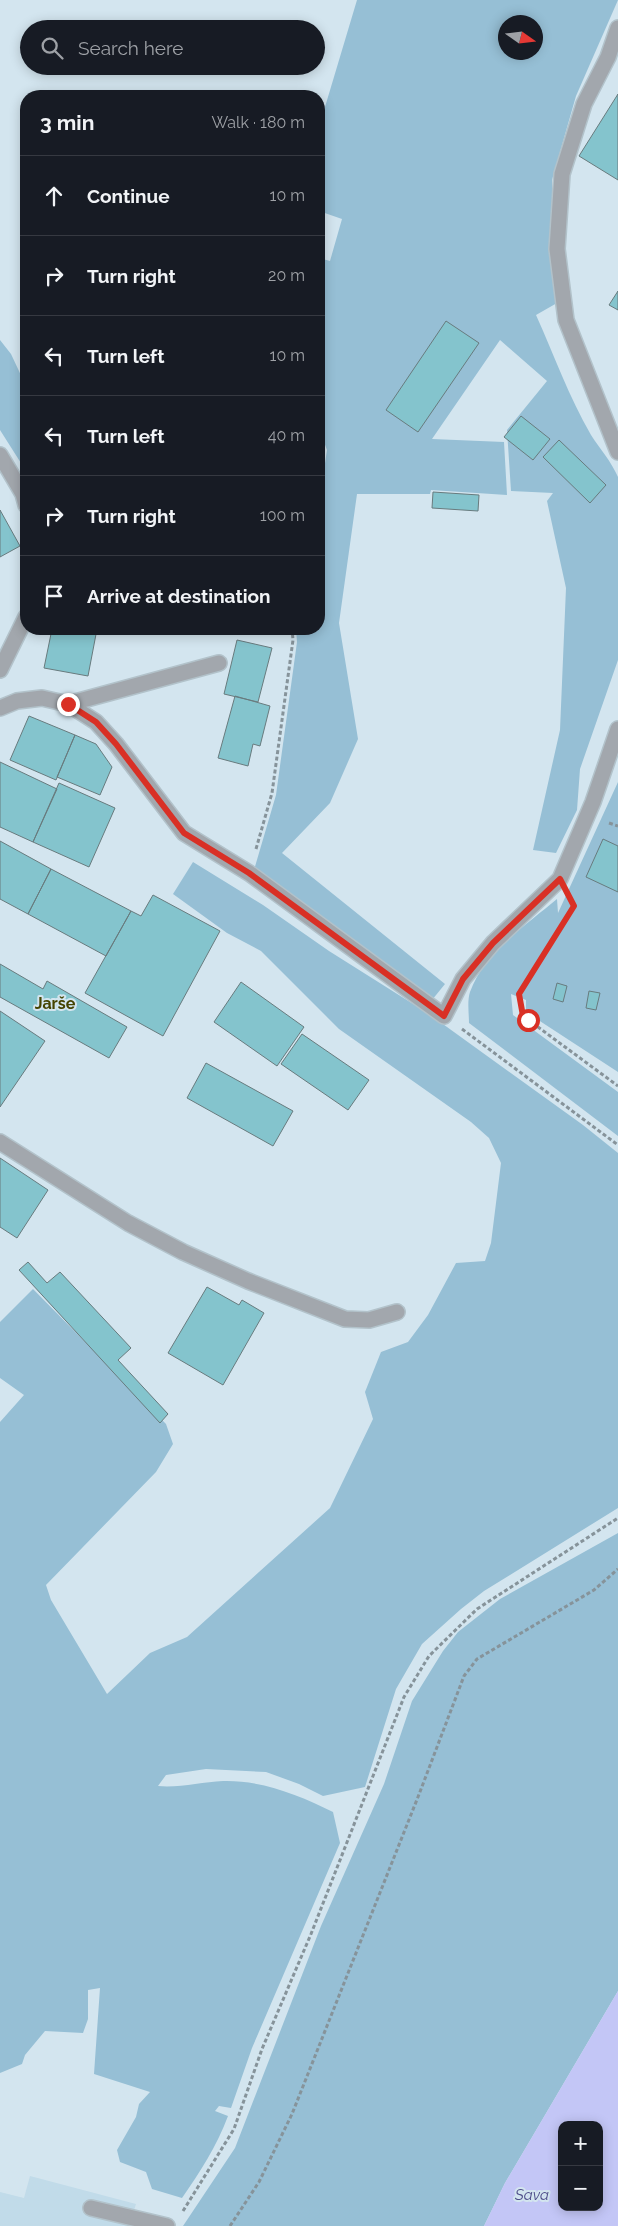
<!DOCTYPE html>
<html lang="en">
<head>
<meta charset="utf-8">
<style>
  :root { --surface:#171b24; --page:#20242c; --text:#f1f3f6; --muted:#9ea1a6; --line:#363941 }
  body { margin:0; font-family:Raleway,sans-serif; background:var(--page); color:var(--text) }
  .controls { position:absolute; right:15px; bottom:15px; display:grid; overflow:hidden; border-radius:10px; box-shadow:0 2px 12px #0003 }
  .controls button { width:45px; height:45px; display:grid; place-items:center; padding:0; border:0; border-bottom:1px solid var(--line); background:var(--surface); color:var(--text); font:25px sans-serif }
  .compass { position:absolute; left:498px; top:15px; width:45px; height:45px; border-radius:50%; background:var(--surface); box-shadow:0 2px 12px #0003; rotate:104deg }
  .stop { position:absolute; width:15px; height:15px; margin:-11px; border:4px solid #d93025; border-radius:50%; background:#fff }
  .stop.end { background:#d93025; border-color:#fff; box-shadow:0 1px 5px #0008 }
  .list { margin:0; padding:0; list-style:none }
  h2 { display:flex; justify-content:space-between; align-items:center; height:65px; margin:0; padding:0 20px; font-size:21px }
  h2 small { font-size:16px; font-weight:400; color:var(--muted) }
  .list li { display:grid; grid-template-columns:32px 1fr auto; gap:15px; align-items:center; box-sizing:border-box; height:80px; padding:0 20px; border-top:1px solid var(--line) }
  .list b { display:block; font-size:19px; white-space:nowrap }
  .list em { font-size:16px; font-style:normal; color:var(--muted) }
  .icon { flex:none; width:28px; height:28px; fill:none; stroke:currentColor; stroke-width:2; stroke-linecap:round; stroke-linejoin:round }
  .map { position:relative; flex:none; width:618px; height:2226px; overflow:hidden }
  .search { position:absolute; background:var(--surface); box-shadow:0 2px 12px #0003; left:20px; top:20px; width:305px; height:55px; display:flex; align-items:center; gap:12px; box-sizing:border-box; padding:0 18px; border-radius:28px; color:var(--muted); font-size:19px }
  .panel { position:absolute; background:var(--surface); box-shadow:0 2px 12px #0003; left:20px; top:90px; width:305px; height:545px; border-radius:20px }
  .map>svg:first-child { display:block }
  .built { fill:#c1dbe9 }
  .green { fill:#96bfd5; fill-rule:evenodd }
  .water { fill:#c3c6f6; fill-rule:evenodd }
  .building { fill:#84c4cd; stroke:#687b7e }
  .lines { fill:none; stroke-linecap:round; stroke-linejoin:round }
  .minor-casing { stroke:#b2c2ca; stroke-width:18 }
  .path { stroke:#86939a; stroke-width:3; stroke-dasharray:4 2.5; stroke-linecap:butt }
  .minor { stroke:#a2a7ad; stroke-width:15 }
  .route { stroke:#d93025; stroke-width:6 }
  .labels { text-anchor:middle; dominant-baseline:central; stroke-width:4; stroke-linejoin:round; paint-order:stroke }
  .water-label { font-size:15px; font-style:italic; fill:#4e4e8a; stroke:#d3e5ef }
  .quarter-label { font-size:16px; font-weight:bold; fill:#454402; stroke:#d3e5ef }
</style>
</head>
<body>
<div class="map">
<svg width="618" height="2226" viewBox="0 0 618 2226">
  <rect width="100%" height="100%" fill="#d3e5ef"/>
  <path class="built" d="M 30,2176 L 136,2204 L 129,2226 L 0,2226 L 0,2192 L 24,2198 Z"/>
  <path class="green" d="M 357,0 L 618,0 L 576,96 L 552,180 L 552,247 L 557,303 L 536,315 C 554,355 569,397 591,435 C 600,449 611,461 618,477 L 618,660 L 580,769 L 577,810 L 556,853 L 533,850 L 560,730 L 566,588 L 547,501 L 553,493 L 511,491 L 507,430 L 547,381 L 500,340 L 432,439 L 504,442 L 507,495 L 431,490 L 430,494 L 357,494 L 339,623 L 358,739 L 330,803 L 282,853 L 445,984 L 432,1000 L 254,870 L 276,795 L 297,642 L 296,629 L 319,629 L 319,503 L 327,450 L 319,429 L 319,258 L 330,261 L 342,219 L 319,211 L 319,127 ZM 506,22 L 536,22 L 536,52 L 506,52 Z
    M 0,340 L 11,354 L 26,386 L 26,471 L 0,430 Z
    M 618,782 L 618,1072 L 526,1012 L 526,1000 L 511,994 L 513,1015 L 618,1092 L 618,1136 L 469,1023 C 469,1014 467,1001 470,992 C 484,953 526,925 557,899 L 558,913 Z
    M 193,862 L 263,905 L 329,951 L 429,1014 L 583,1125 L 618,1153 L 618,1508 L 484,1591 L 461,1609 L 422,1644 L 396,1689 L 365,1787 L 323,1796 L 299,1784 L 266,1772 L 206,1769 L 166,1775 L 158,1786 C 179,1788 202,1782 223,1781 C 262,1780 299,1795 333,1812 L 340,1843 L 252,2048 L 231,2108 L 219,2106 L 215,2111 L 228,2116 C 217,2146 200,2172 182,2198 L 152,2189 L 146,2172 L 120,2162 L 117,2150 L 136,2117 L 139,2104 L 150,2092 L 94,2074 L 100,1988 L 88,1990 L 88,2019 L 83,2033 L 45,2031 L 25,2055 L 22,2064 L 0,2073 L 0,1422 L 24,1395 L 0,1378 L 0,1322 L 33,1289 L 166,1424 L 173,1444 L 156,1472 L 46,1585 L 51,1600 L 107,1694 L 150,1653 L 187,1637 L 330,1508 L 373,1419 L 365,1392 L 381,1352 L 408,1342 L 428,1315 L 456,1263 L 485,1261 L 491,1243 L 501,1163 L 489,1138 L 471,1122 L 339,1029 L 261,951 L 227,933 L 173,894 Z
    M 618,1533 L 618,1991 L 505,2183 L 484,2226 L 183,2226 L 235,2148 L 321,1926 L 384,1784 L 412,1701 L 443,1651 L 458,1632 L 500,1599 Z"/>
  <path class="water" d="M 618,1991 L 618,2226 L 484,2226 L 505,2183 ZM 562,2125 L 599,2125 L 599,2207 L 562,2207 Z"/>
  <path class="building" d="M 618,94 L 618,180 L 579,156 Z
    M 618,291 L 618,310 L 609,305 Z
    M 446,321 L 479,343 L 418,432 L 386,410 Z
    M 521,416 L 550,439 L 533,460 L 504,437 Z
    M 559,440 L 606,485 L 590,503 L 543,457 Z
    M 433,492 L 479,495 L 478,511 L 432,508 Z
    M 0,510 L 20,546 L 0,557 Z
    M 52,629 L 97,629 L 88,676 L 44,668 Z
    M 237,640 L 272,648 L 258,702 L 224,694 Z
    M 235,696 L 270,706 L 260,746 L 253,744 L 248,766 L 218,758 Z
    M 29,716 L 75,735 L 56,780 L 10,760 Z
    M 75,735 L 96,744 L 112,767 L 100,795 L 57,777 Z
    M 0,762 L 57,789 L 33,842 L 0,827 Z
    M 59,783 L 115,808 L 89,867 L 33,842 Z
    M 603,839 L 618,846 L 618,892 L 586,877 Z
    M 0,841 L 51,869 L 28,914 L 0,899 Z
    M 51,869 L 131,911 L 106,956 L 28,914 Z
    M 153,895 L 220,931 L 163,1036 L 85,993 L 131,911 L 141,916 Z
    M 0,964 L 43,989 L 47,981 L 127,1027 L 109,1058 L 0,997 Z
    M 241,982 L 304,1027 L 277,1066 L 214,1022 Z
    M 557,983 L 567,986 L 563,1002 L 553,999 Z
    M 589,991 L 600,993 L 596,1010 L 586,1008 Z
    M 0,1011 L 45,1041 L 0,1107 Z
    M 302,1034 L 369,1080 L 348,1110 L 281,1064 Z
    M 206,1063 L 293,1111 L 273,1146 L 187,1098 Z
    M 0,1158 L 48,1190 L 17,1238 L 0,1227 Z
    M 28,1262 L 47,1283 L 60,1272 L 131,1348 L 118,1360 L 168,1414 L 160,1423 L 19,1270 Z
    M 207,1287 L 239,1305 L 242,1300 L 264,1313 L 223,1385 L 168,1353 Z"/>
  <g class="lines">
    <g class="minor-casing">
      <path id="minor" d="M 618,28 L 608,57 L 584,104 L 562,174 L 557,249 L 566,320 L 618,452
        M 0,455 L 23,494 L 26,505
        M 0,670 L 26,617
        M 68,704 L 219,663
        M 0,708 L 17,701 L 42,698 L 68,704 L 96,722 L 116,744 L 184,833 L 249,873 L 444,1016 L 463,979 L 493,943 L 560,879 L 593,802 L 618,729
        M 0,1142 L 128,1223 L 183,1252 L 248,1281 L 345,1319 L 369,1320 L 397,1312
        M 91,2208 L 167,2226"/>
    </g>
    <path class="path" d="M 319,474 L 322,452
      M 609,823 L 618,826
      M 256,849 L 272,793 L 293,640 L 292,629
      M 572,901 L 574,906 L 519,994 L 523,1016 L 618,1086
      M 462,1029 L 618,1145
      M 183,2211 L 234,2129 L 262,2049 L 311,1934 L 404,1697 L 429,1656 L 477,1609 L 618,1518
      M 230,2226 L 259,2182 L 292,2114 L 418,1797 L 464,1676 L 477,1659 L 594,1590 L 618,1569"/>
    <use href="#minor" class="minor"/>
  </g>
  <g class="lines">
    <path class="route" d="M 68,704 L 96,722 L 116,744 L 184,833 L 249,873 L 444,1016 L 463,979 L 493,943 L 560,879 L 574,906 L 519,994 L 523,1016 L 528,1020"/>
  </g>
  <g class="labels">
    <g class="water-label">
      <text x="532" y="2195">Sava</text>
    </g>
    <g class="quarter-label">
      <text x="55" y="1003">Jarše</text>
    </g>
  </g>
</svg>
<div class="controls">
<button>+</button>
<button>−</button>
</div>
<svg class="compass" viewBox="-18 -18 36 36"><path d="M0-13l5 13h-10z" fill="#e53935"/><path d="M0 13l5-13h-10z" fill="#9ea1a6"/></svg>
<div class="stop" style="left:528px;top:1020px"></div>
<div class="stop end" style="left:68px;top:704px"></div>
<div class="search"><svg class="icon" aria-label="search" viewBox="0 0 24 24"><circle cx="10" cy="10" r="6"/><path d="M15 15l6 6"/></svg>Search here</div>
<section class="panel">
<h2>3 min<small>Walk · 180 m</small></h2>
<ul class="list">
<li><svg class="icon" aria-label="ahead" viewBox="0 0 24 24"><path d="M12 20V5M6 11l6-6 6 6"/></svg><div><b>Continue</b></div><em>10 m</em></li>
<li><svg class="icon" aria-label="right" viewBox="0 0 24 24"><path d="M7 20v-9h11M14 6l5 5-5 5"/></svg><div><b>Turn right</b></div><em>20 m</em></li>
<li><svg class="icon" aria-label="left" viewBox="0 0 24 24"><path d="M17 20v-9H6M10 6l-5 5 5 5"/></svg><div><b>Turn left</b></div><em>10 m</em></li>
<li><svg class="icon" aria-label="left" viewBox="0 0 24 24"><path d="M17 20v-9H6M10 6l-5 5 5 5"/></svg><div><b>Turn left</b></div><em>40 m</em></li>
<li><svg class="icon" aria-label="right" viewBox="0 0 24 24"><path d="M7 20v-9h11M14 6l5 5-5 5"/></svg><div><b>Turn right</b></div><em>100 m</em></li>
<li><svg class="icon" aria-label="arrive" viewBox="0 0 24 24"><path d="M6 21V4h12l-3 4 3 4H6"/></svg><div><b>Arrive at destination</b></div></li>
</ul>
</section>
</div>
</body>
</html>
